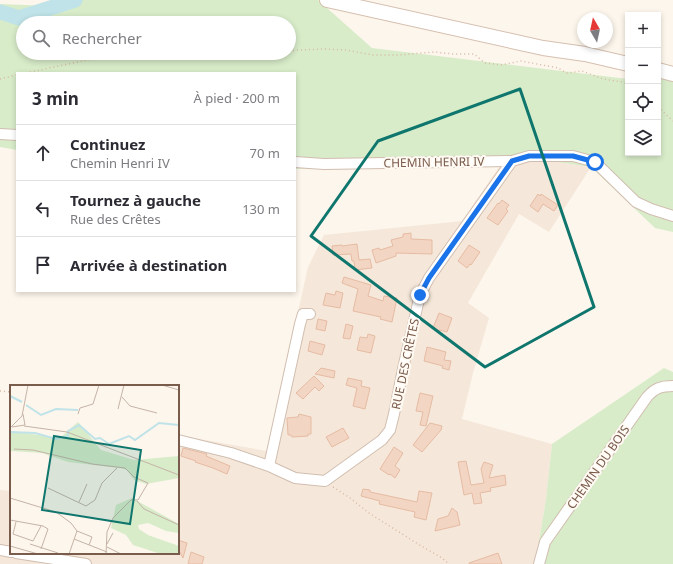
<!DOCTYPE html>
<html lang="fr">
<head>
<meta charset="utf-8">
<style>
  :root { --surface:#fff; --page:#f2f2f3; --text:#2b2b33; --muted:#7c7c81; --line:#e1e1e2 }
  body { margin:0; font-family:"Noto Sans",sans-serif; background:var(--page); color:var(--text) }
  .controls { position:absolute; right:12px; top:12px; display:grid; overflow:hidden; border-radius:0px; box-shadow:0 2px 6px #0003 }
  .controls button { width:36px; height:36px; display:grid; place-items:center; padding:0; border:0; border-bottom:1px solid var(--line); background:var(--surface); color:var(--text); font:20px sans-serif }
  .compass { position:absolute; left:577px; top:12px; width:36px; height:36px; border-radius:50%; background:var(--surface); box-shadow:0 2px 6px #0003; rotate:351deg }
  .stop { position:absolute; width:12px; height:12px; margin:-9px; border:3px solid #1a73e8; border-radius:50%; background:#fff }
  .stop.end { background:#1a73e8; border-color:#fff; box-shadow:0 1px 4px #0008 }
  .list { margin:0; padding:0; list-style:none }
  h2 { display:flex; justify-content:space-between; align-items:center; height:52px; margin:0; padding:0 16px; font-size:17px }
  h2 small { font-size:13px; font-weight:400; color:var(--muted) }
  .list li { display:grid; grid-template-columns:26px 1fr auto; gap:12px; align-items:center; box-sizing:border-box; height:56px; padding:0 16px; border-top:1px solid var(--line) }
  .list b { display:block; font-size:15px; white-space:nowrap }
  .list p { margin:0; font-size:13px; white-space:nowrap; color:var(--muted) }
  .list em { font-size:13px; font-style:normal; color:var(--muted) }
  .icon { flex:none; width:22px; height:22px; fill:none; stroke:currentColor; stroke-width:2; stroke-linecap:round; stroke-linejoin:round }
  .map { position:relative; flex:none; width:673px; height:564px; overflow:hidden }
  .search { position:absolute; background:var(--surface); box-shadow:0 2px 6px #0003; left:16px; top:16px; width:280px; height:44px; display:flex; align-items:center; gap:10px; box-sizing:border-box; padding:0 14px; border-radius:22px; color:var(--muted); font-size:15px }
  .panel { position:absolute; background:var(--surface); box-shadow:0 2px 6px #0003; left:16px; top:72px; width:280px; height:220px; border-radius:0px }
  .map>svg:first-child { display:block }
  .residential { fill:#f5e8da }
  .green { fill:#d8ecc9; fill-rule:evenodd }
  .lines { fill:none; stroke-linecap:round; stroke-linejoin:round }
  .river { stroke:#bfe3e8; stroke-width:15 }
  .building { fill:#f3d5c3; stroke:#e6bba3 }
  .minor-casing { stroke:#d1beb0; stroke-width:12 }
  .secondary-casing { stroke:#d6c0b0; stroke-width:16 }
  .path { stroke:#d9b8a5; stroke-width:1.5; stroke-dasharray:1 3; stroke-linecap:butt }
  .minor { stroke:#fff; stroke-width:10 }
  .secondary { stroke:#fff; stroke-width:14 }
  .route { stroke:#1a73e8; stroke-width:5 }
  .marked { fill:none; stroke:#0f766e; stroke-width:3; stroke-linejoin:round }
  .labels { text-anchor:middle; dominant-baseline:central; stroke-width:4; stroke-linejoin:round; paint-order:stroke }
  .street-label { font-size:12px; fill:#7a5c4d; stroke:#fffaf3 }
  .inset-river { fill:none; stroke:#bfe3e8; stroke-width:2 }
  .inset-road { fill:none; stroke:#c5b3a7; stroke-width:1 }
  .view { fill:#0f766e; fill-opacity:0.15; stroke:#0f766e; stroke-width:2 }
  .inset-edge { fill:none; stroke:#7a5c4d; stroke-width:2 }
</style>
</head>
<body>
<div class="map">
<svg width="673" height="564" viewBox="0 0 673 564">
  <rect width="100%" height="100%" fill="#fdf6ec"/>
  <path class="residential" d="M 537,159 L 591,167 L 549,232 L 519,214 L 468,303 L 489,318 L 473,373 L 462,419 L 552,444 L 546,499 L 539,541 L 539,564 L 0,564 L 0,490 L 11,491 L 11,553 L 178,553 L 178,450 L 182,436 L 267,451 L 308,267 L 324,235 L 462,221 L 501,164 Z"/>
  <path class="green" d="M 55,0 L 318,0 L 372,48 L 628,79 L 628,153 L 658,153 L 658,70 L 673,66 L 673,232 L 655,228 L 591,167 L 537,159 L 501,164 L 295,169 L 295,73 L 17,73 L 17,150 L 0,147 L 0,4 L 50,6 ZM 23,23 L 289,23 L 289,53 L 23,53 Z
    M 664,368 L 673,372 L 673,564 L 539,564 L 539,541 L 546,499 L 552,444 Z"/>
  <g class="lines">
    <path class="river" d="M 0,12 L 19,18 L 75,0"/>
  </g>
  <path class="building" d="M 538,194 L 540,196 L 541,194 L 558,205 L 554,211 L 543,204 L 538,212 L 530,206 Z
    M 502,200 L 509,205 L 506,209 L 508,211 L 498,225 L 487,218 L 498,203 L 499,204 Z
    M 411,233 L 411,239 L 432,240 L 432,254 L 396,253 L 396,256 L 376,263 L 372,250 L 379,248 L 380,250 L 393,246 L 391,240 L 403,237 L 403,234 Z
    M 357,244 L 359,260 L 370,259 L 372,268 L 355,270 L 354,261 L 352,261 L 351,254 L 333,255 L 332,246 L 342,245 L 342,246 Z
    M 469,245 L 480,252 L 471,265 L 470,264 L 467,268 L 458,261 Z
    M 344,277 L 371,285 L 368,296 L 383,301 L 384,296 L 397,298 L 392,322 L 380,319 L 381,317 L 353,311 L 358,289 L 342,283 Z
    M 336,291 L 343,293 L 340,308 L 323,305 L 326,293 L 335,295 Z
    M 439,313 L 452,318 L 447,332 L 439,330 L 439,331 L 433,328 Z
    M 318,319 L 327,321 L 325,331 L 316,329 Z
    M 346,324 L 353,326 L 350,339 L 343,338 Z
    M 368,334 L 375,336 L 371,353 L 357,350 L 360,337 L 367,338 Z
    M 310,341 L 325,345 L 322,355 L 308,351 Z
    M 427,347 L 446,352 L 444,360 L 451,361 L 449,370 L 442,368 L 443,366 L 424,361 Z
    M 321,368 L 335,371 L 334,378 L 315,374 Z
    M 314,376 L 324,386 L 319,391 L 315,387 L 303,399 L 296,393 Z
    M 348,378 L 362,381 L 361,386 L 370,388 L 365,409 L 353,406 L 357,388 L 346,385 Z
    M 420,393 L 433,396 L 426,426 L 420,425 L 423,412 L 416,411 Z
    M 299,414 L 311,417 L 311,434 L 308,434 L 308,436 L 292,437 L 291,435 L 288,435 L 287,418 L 298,417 Z
    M 430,423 L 442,426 L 441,430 L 422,452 L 413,445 Z
    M 343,428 L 349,438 L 332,447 L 326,437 Z
    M 394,447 L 403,453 L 395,466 L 400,470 L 395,478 L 390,474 L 389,475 L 380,469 Z
    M 183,448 L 207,454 L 206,456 L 230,466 L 227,474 L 213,468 L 195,462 L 196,461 L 181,456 Z
    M 466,461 L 471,485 L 484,483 L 481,469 L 484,462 L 493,465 L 489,478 L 505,475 L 506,485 L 490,488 L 491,491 L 480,493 L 482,503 L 474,504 L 472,493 L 464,495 L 458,462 Z
    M 363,489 L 370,490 L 370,492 L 417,502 L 419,491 L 432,493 L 426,520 L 414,517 L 415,512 L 379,504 L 380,501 L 361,496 Z
    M 452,508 L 457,512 L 460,525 L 435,531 L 438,519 L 448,516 Z
    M 178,540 L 187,543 L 183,558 L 178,549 Z
    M 191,552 L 204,557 L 202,564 L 188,564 Z
    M 498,553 L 502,564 L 469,564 L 469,563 Z"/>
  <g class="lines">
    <g class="minor-casing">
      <path id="minor" d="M 0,134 L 17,135
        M 295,162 L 324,164 L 512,161 L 529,156 L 573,156 L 595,162 L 636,202 L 651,209 L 673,216
        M 178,440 L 231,453 L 269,466 L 295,478 L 325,481 L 382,440 L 390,430 L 394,414 L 404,364 L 420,295 L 429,278 L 512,161
        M 269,466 L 300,324 L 303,314 L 310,314
        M 0,550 L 11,552
        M 16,553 L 86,564
        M 539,564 L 545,542 L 647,397 C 655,388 661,386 673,386"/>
    </g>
    <g class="secondary-casing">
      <path id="secondary" d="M 327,0 L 543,48 L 585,54 L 628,64
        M 658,70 L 673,74"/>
    </g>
    <path class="path" d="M 289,51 L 298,50 L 324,49 L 346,50 L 373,55 L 399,55 L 434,52 L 453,54 L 474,54 L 485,63 L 501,65 L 521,61 L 558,68 L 567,73 L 582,71 L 603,79 L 628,83
      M 26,73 L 106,56 L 153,55 L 171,53
      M 0,79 L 17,75
      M 658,107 L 673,121
      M 0,391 L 11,392
      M 333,487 L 350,498 L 369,513 L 418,544 L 442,558 L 449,564"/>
    <use href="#minor" class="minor"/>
    <use href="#secondary" class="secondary"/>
  </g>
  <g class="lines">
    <path class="route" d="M 420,295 L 429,278 L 512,161 L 529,156 L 573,156 L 595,162"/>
  </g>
  <path class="marked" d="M 520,89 L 594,307 L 485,367 L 311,236 L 378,141 Z"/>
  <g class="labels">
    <g class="street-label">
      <text transform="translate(434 162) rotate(-1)">CHEMIN HENRI IV</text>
      <text transform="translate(405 364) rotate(-78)">RUE DES CRÊTES</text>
      <text transform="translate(598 467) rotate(-55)">CHEMIN DU BOIS</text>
    </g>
  </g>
  <g transform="translate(10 385)">
    <rect width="169" height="169" fill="#fdf6ec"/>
    <path d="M 68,37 L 91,65 L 124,75 L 169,71 L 169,93 L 136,99 L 124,95 L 117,85 L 110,83 L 58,77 L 32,68 L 0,66 L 0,46 L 50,53 ZM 122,113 L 169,139 L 169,148 L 156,146 L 138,138 L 128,140 L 129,144 L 138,150 L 169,161 L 169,169 L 151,169 L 123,160 L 116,150 L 101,143 L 106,120 Z" fill="#d8ecc9"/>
    <path class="inset-river" d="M 0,11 L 12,17M 16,20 L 31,30 L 46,24 L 68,25M 0,47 L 25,48 L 46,54 L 58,51 L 58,46 L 69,40 L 85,54 L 90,53 L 99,59 L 119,51 L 125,55 L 149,38 L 169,40"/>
    <path class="inset-road" d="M 152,0 L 169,5M 112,12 L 120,21 L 147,28M 108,24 L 114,0M 68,29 L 70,23 L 83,19 L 89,0M 14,41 L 57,47 L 169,90M 1,42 L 12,31 L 18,0M 2,42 L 15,40 L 13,29M 4,64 L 23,65 L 82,79 L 115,83 L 124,92 L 138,98 L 128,115 L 121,115 L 103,133 L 97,147 L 96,169M 38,103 L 76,121 L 85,115 L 92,98 L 107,83M 0,113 L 46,127 L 61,138 L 67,146 L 59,169M 127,116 L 134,124 L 169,140M 69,117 L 77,99M 0,135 L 33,141 L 38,144 L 31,164M 6,137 L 3,149 L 23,156 L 31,141M 67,146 L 82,152 L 79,160M 64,154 L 97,167M 20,159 L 48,168M 97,159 L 103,148M 0,161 L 28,169M 97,162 L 111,169"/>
    <path class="view" d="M 44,51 L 131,65 L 120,139 L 32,125 Z"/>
    <rect width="169" height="169" class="inset-edge"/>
  </g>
</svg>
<div class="controls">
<button>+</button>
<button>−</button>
<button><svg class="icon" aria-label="locate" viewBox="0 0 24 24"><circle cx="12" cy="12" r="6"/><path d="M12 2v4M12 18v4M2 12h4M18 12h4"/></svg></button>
<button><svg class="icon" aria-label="layers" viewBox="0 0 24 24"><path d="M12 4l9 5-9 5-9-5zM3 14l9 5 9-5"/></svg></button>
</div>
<svg class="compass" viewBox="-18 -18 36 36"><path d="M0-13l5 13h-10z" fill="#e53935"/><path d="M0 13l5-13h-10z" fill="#7c7c81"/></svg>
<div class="stop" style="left:595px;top:162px"></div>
<div class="stop end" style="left:420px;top:295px"></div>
<div class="search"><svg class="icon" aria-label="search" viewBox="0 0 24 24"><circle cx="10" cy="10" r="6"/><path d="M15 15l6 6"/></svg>Rechercher</div>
<section class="panel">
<h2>3 min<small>À pied · 200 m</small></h2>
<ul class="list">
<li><svg class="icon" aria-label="ahead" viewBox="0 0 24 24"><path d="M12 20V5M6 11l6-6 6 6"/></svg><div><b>Continuez</b><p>Chemin Henri IV</p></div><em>70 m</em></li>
<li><svg class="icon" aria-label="left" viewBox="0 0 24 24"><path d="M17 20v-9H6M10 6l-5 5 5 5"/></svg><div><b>Tournez à gauche</b><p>Rue des Crêtes</p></div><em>130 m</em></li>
<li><svg class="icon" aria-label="arrive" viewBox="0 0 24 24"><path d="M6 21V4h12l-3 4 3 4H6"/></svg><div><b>Arrivée à destination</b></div></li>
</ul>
</section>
</div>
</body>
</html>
